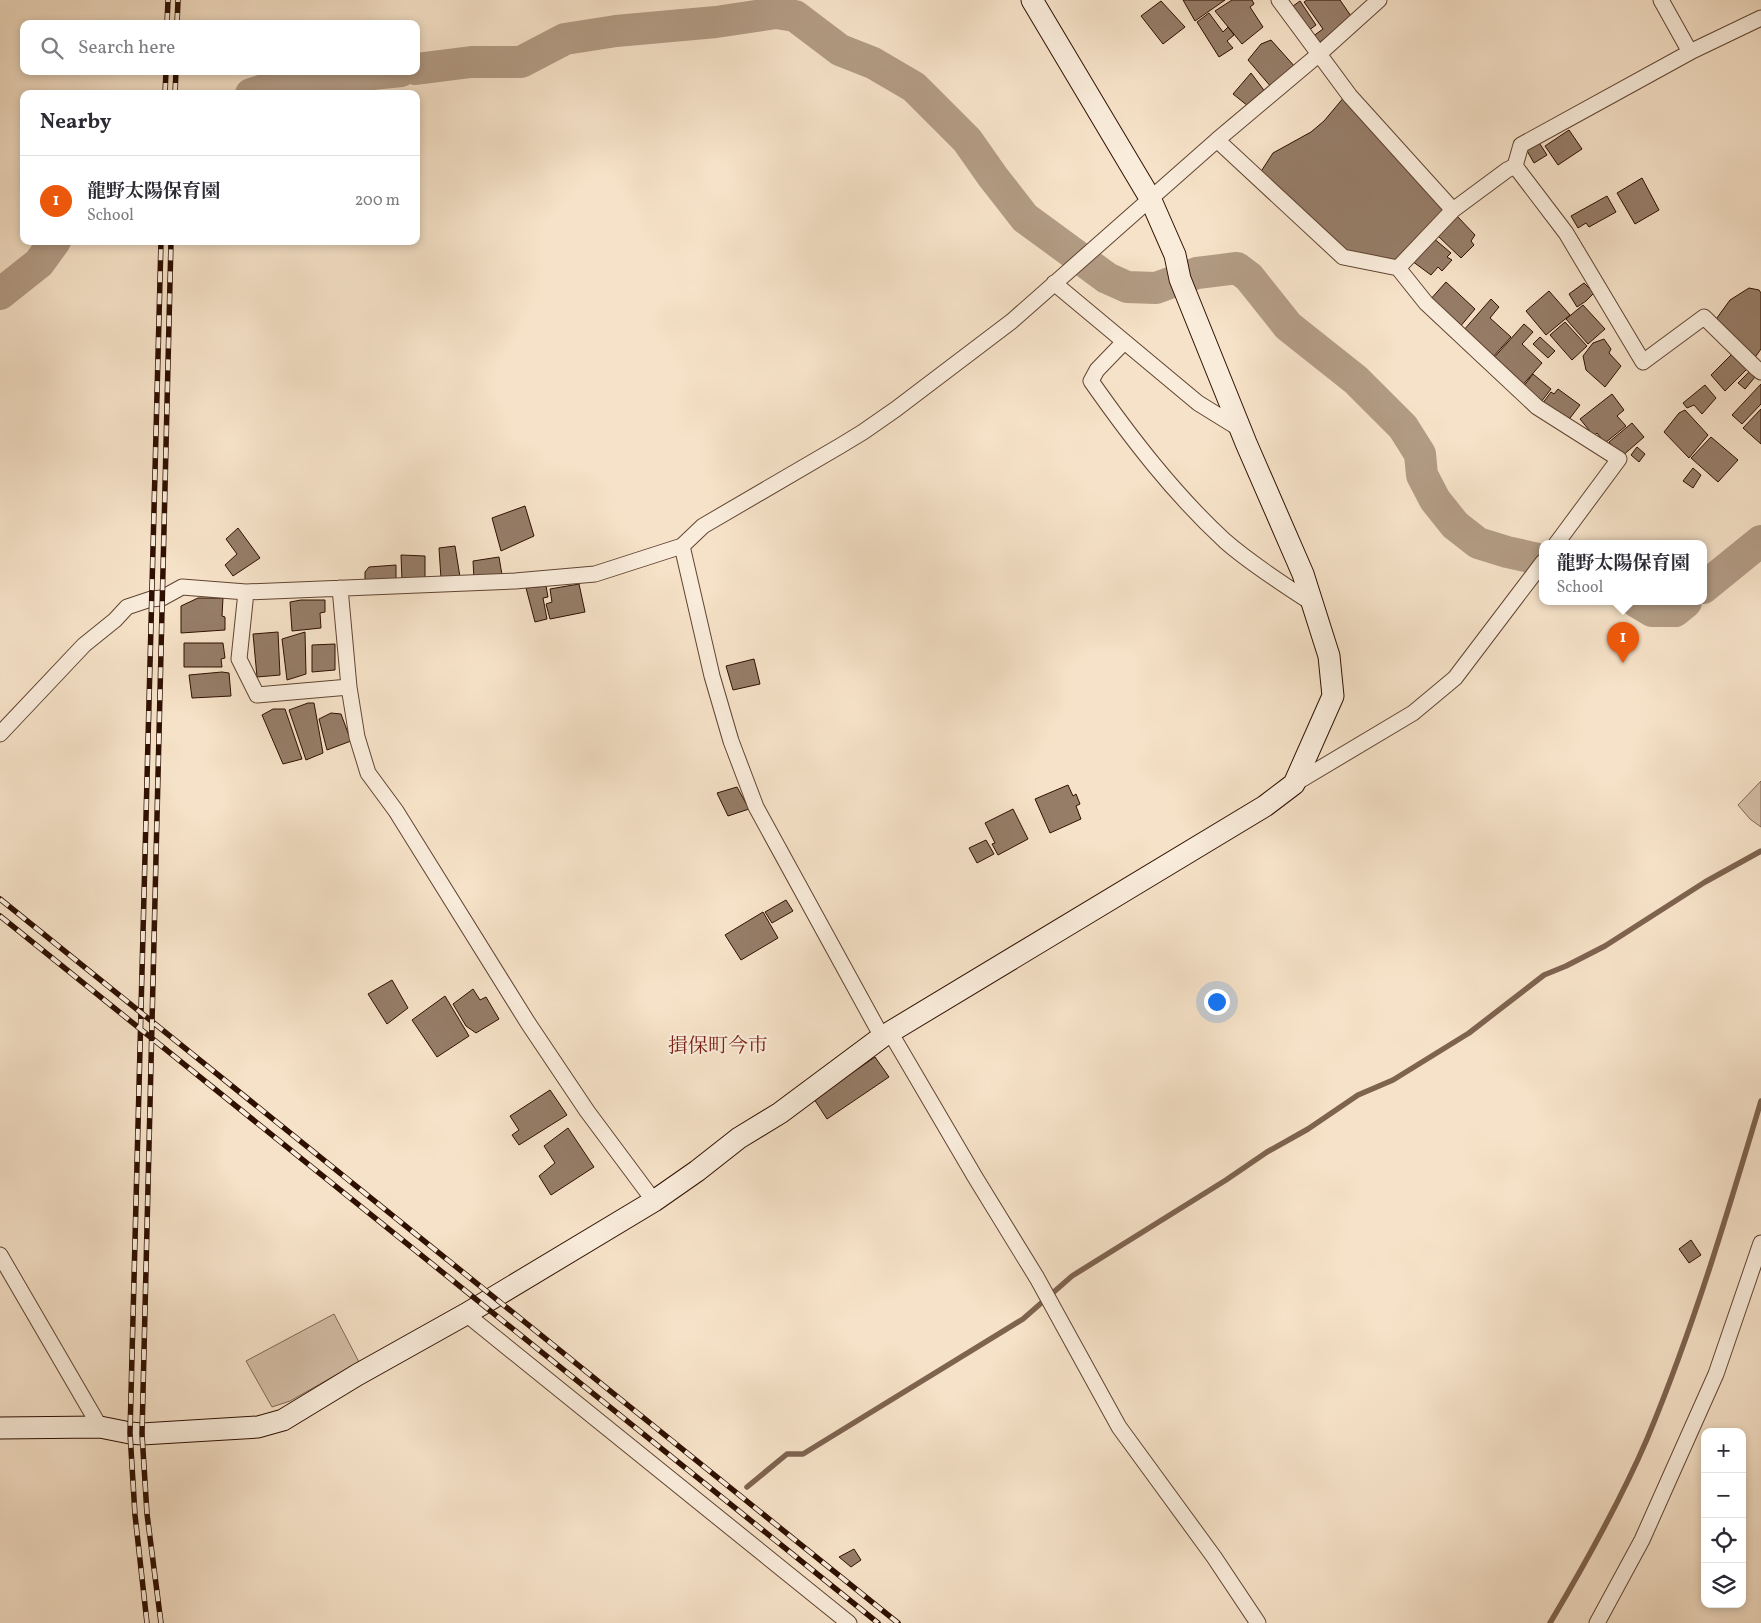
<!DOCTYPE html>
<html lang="en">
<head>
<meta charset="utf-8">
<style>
  :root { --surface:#fff; --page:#f2f2f3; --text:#2b2b33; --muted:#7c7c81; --line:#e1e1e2; --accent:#ea580c }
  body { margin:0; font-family:Vollkorn,"Noto Serif JP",serif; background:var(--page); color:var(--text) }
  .controls { position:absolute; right:15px; bottom:15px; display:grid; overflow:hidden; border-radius:10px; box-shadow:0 2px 8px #0003 }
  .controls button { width:45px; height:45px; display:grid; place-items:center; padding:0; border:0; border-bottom:1px solid var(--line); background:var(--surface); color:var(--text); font:25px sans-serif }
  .you { position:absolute; left:1216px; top:1001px; width:18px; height:18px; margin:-12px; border:4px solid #fff; border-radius:50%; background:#1a73e8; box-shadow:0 0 0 8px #1a73e833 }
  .badge { display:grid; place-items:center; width:32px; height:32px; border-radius:50%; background:var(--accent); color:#fff; font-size:16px; font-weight:700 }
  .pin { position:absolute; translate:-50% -41px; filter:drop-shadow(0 1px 2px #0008) }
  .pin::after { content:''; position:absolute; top:26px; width:18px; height:15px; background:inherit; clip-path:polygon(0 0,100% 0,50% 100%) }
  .popup { position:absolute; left:1539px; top:540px; width:168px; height:65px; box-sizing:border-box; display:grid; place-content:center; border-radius:10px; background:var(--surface); filter:drop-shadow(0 1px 4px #0005); font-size:16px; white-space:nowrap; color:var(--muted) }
  .popup b { font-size:19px; color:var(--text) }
  .popup::after { content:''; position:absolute; left:50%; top:100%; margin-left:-10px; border:10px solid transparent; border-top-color:var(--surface) }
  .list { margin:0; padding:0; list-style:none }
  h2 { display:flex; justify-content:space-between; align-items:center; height:65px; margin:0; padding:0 20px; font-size:21px }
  h2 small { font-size:16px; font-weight:400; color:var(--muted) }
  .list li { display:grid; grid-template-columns:32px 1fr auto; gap:15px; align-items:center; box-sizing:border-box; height:90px; padding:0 20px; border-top:1px solid var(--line) }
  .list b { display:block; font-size:19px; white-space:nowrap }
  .list p { margin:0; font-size:16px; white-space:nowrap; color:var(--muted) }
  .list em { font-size:16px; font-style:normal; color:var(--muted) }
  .icon { flex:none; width:28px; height:28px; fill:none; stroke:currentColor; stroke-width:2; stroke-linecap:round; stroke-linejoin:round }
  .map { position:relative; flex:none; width:1761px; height:1623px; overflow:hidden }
  .search { position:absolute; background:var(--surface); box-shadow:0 2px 8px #0003; left:20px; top:20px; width:400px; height:55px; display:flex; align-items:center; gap:12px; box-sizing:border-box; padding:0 18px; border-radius:10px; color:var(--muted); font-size:19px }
  .panel { position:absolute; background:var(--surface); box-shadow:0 2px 8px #0003; left:20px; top:90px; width:400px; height:155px; border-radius:10px }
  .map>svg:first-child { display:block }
  .green { fill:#d4bea6; stroke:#826753 }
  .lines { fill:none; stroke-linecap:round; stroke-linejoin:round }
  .stream { stroke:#7e634f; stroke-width:5.5 }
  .river { stroke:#b29b84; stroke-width:32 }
  .building { fill:#967d68; stroke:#2f1000 }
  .street-casing { stroke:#614432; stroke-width:17 }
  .secondary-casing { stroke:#2f1000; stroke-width:23 }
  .street { stroke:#f9ecdb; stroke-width:15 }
  .secondary { stroke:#f9ecdb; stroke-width:21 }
  .rail-casing { stroke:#2f1000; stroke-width:5.5 }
  .rail { stroke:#f9ecdb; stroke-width:4; stroke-dasharray:11; stroke-linecap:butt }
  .labels { text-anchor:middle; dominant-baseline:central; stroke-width:4; stroke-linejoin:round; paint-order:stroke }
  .quarter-label { font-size:20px; fill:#7a1f14; stroke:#f9ecdb }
</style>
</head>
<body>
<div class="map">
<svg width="1761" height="1623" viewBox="0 0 1761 1623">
  <rect width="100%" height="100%" fill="#f6e2c8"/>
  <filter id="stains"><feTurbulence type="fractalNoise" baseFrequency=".004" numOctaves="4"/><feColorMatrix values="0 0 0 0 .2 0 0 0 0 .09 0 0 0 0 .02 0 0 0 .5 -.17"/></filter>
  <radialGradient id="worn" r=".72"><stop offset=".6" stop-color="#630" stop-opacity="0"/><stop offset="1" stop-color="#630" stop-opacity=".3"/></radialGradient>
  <path class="green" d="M 1761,781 L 1761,827 L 1750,819 L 1738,805 Z
    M 334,1314 L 359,1362 L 290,1401 L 272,1407 L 246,1361 Z"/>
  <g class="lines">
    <path class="stream" d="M 747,1487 L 787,1454 L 803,1454 L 1023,1319 L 1072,1276 L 1226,1180 L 1267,1152 L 1308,1129 L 1358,1095 L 1393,1080 L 1469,1033 L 1544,975 L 1566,966 L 1605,946 L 1705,882 L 1761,851
      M 1550,1623 C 1585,1564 1620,1502 1647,1439 C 1693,1329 1727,1215 1761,1101"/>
    <path class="river" d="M 416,69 L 471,62 L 521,62 L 565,39 L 616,31 L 716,22 L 776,13 L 795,16 L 840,50 L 873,63 L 914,87 L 967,140 L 993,177 L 1025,218 L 1107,278 L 1127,287 L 1156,288 L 1197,273 L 1237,268 L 1249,277 L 1288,326 L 1356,380 L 1403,427 L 1420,454 L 1422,475 L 1435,500 L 1455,525 L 1478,543 L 1507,552 L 1543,560
      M 251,94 L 286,83 L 401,71
      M 0,294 L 39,263 L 55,241
      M 1703,588 L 1761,541
      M 1637,602 L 1652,611 L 1675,611 L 1686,602"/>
  </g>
  <path class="building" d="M 1183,0 L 1225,0 L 1195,21 Z
    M 1232,0 L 1252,0 L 1254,4 L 1250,7 L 1263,27 L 1242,44 L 1215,11 Z
    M 1307,0 L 1340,0 L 1353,19 L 1317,44 L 1312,37 L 1323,29 L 1304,2 Z
    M 1161,1 L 1185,27 L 1163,44 L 1141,16 Z
    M 1300,1 L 1316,25 L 1305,33 L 1289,9 Z
    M 1209,13 L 1223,32 L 1228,27 L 1234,35 L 1227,41 L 1233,48 L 1219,57 L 1197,22 Z
    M 1271,40 L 1296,68 L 1272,88 L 1248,60 L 1261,44 Z
    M 1251,73 L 1266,93 L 1248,106 L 1233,94 Z
    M 1345,96 L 1446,210 L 1397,264 L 1349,253 L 1260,173 L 1273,153 L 1311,132 L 1324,121 Z
    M 1569,130 L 1582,149 L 1558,165 L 1545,146 Z
    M 1538,141 L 1547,155 L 1534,163 L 1526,149 Z
    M 1642,178 L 1659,210 L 1635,224 L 1617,193 Z
    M 1607,196 L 1616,212 L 1589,227 L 1586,223 L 1578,228 L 1571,216 Z
    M 1457,216 L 1475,235 L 1471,241 L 1474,245 L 1461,258 L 1437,235 Z
    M 1432,237 L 1451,253 L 1447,257 L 1452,260 L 1442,271 L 1438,267 L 1431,275 L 1412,261 Z
    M 1446,282 L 1475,309 L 1459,328 L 1429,301 Z
    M 1584,283 L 1594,293 L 1586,301 L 1577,307 L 1569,294 Z
    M 1749,288 L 1759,290 L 1761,293 L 1761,349 L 1753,360 L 1714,322 L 1730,300 Z
    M 1549,291 L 1570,315 L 1546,335 L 1526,311 Z
    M 1491,299 L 1499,307 L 1490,318 L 1511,337 L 1492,358 L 1463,331 Z
    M 1583,305 L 1605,329 L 1588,344 L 1566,319 Z
    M 1565,322 L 1587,346 L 1572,360 L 1550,335 Z
    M 1524,324 L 1533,332 L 1522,344 L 1542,363 L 1520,388 L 1491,361 Z
    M 1540,337 L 1555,351 L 1548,358 L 1533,344 Z
    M 1604,339 L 1611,349 L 1609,353 L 1621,366 L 1605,387 L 1586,370 L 1583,356 L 1593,343 Z
    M 1733,353 L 1748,368 L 1725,391 L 1711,375 Z
    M 1749,372 L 1755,377 L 1745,389 L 1738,383 Z
    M 1533,374 L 1551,389 L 1541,402 L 1523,387 Z
    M 1761,384 L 1761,404 L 1742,424 L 1732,415 Z
    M 1705,385 L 1716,398 L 1702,414 L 1694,405 L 1687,408 L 1683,403 Z
    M 1558,389 L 1580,405 L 1567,422 L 1542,404 L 1551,392 L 1554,394 Z
    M 1612,394 L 1624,410 L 1617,416 L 1626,426 L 1605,443 L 1597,433 L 1594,436 L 1580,419 Z
    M 1761,409 L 1761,444 L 1743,428 Z
    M 1685,410 L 1708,435 L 1689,458 L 1664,432 L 1679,413 Z
    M 1632,423 L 1644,437 L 1621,457 L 1609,442 Z
    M 1711,437 L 1738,460 L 1718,482 L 1691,458 Z
    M 1637,447 L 1645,454 L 1639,462 L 1631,455 Z
    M 1693,468 L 1701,475 L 1693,488 L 1683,481 Z
    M 525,506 L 534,536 L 501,551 L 492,518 Z
    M 238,528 L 260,558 L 233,576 L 225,565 L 237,554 L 226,539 Z
    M 455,546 L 460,577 L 441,579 L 439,548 Z
    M 401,555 L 425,556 L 425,581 L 402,581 Z
    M 499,557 L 502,575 L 474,579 L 473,561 Z
    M 396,565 L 396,582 L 365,582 L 365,572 L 369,567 Z
    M 579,584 L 585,612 L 550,619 L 546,604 L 552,602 L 550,589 Z
    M 546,586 L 548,597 L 543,598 L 547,619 L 535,622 L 526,588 Z
    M 198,598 L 223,598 L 222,616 L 225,617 L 225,630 L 181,633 L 181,606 Z
    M 301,600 L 325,600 L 325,612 L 320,613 L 321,628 L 292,631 L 290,602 Z
    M 278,632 L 280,675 L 257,677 L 253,634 Z
    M 305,632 L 306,674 L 287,680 L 282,639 Z
    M 184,643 L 223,643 L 225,658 L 221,659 L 222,667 L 184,667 Z
    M 335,644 L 335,670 L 312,672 L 312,645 Z
    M 754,659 L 760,684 L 733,690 L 726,666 Z
    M 222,672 L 229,673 L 231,696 L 192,698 L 189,675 Z
    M 308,703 L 314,703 L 323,753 L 306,760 L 289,710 Z
    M 273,709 L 285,709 L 302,759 L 283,764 L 262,715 Z
    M 331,713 L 341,714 L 351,741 L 327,750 L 319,719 Z
    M 1068,785 L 1073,796 L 1076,794 L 1080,804 L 1076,806 L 1081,819 L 1050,833 L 1035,799 Z
    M 737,787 L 749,809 L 728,816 L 717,793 Z
    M 1013,809 L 1028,839 L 998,855 L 992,844 L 995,843 L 985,823 Z
    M 986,840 L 994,854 L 977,863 L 969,848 Z
    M 786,900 L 793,911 L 772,923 L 765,912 Z
    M 763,912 L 778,938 L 741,960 L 725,935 Z
    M 392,980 L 408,1008 L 387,1024 L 368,994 Z
    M 473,989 L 480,1000 L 486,997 L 499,1019 L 476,1033 L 466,1026 L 453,1004 Z
    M 445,996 L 469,1036 L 437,1057 L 412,1020 Z
    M 875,1057 L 889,1077 L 827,1119 L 814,1099 Z
    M 550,1090 L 567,1115 L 519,1145 L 512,1135 L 519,1130 L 510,1116 Z
    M 568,1128 L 594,1167 L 551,1195 L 539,1176 L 555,1163 L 544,1146 Z
    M 1691,1240 L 1701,1255 L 1689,1263 L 1679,1249 Z
    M 854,1549 L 861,1560 L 851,1567 L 839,1557 Z"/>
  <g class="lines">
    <g class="street-casing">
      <path id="street" d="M 1279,0 L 1350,96 L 1453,210
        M 1661,0 L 1690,52 L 1761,18
        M 1217,140 L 1343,257 L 1398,268 L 1426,303 L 1537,407 L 1619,459 L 1556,544
        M 1515,166 L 1521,145 L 1694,50
        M 1398,268 L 1453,210 L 1507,170 L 1515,166 L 1566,233 L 1643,362 L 1704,317 L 1756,368 L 1761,372
        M 1054,283 L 1198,403 L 1240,429
        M 1124,342 L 1097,370 L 1091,381 C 1131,438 1174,494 1225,541 C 1250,563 1284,585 1312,603
        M 682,546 L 712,676 L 731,741 L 756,807 L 882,1037
        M 340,588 L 349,687 L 357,737 L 368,773 L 396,811 L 528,1023 L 587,1111 L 654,1201
        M 246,592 L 239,659 L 257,695 L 349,687
        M 0,734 L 84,645 L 115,620 L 127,607 L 151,599 L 162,598 L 182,587 L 246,592 L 515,581 L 595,574 L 682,546 L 703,526 L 840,446 L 863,432 L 896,409 L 1012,321 L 1217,140 L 1318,55 L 1379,0
        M 1294,784 L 1413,713 L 1455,678 L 1543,562
        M 890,1032 L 975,1177 L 1037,1278 L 1119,1427 L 1214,1557 L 1258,1623
        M 0,1255 L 100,1427
        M 466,1314 L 849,1623
        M 1597,1623 L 1642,1540 L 1716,1374 L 1761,1243"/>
    </g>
    <g class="secondary-casing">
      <path id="secondary" d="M 0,1428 L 100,1427 L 130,1433 L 142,1434 L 258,1427 L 283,1420 L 357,1375 L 466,1314 L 654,1201 L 697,1171 L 739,1138 L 780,1113 L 882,1037 L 1265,806 L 1294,784 L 1333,696 L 1329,656 L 1303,574 L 1246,443 L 1180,279 L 1175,255 L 1150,198 L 1032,0"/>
    </g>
    <use href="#street" class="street"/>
    <use href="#secondary" class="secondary"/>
    <g class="rail-casing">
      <path id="rail" d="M 167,24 L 168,0
        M 177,24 L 178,0
        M 165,94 L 166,71
        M 175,94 L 176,71
        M 0,899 L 898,1623
        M 0,916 L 878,1623
        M 147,1623 L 135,1515 L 130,1433 L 161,241
        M 161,1623 L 147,1514 L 142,1434 L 171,241"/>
    </g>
    <use href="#rail" class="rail"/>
  </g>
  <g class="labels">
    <g class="quarter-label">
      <text x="718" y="1047">揖保町今市</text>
    </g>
  </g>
  <rect width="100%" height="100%" filter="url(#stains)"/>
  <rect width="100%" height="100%" fill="url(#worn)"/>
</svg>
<div class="controls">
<button>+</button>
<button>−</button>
<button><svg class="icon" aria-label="locate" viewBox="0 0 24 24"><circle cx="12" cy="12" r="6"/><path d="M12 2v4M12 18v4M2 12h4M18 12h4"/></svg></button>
<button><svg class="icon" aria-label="layers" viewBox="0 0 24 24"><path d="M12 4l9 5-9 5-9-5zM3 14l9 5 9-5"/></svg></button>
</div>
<div class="you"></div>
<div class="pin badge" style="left:1623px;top:663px">1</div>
<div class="popup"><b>龍野太陽保育園</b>School</div>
<div class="search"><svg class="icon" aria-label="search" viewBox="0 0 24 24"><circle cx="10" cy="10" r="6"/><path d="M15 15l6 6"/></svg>Search here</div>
<section class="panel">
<h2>Nearby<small></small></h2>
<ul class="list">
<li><span class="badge">1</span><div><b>龍野太陽保育園</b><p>School</p></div><em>200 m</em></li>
</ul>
</section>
</div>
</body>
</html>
